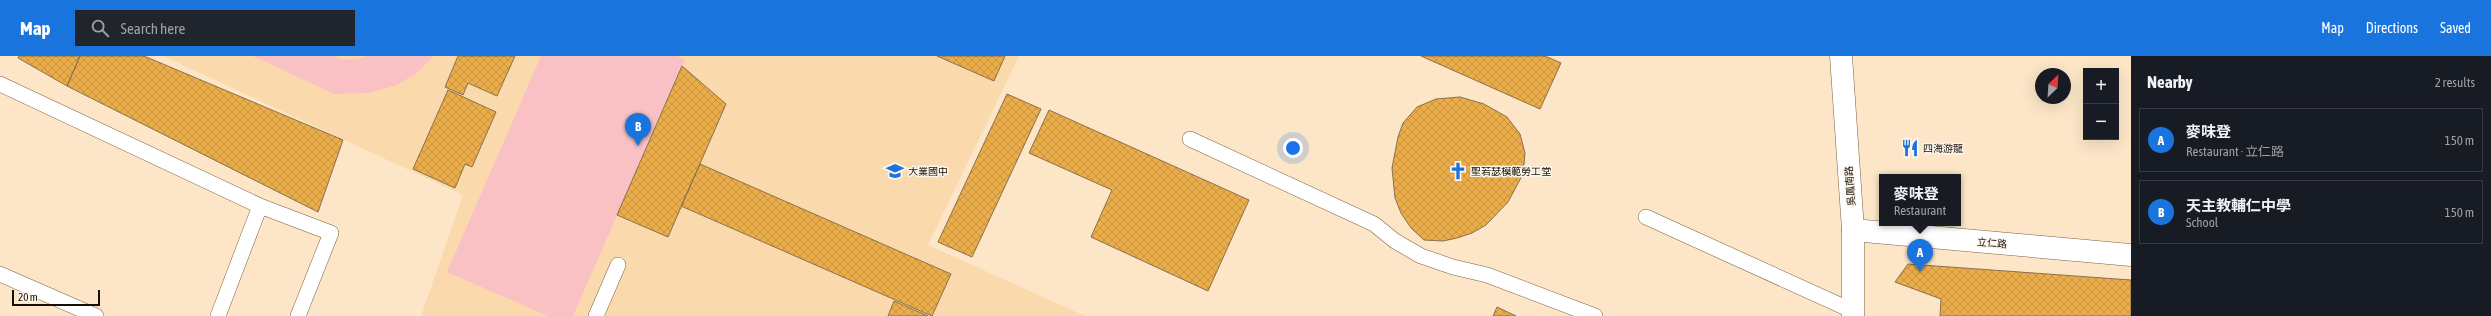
<!DOCTYPE html>
<html lang="en">
<head>
<meta charset="utf-8">
<style>
  :root { --surface:#171b24; --page:#20242c; --text:#f1f3f6; --muted:#9ea1a6; --line:#363941; --accent:#1974de }
  body { margin:0; font-family:"Asap Condensed","Noto Sans TC",sans-serif; background:var(--page); color:var(--text) }
  .controls { position:absolute; right:12px; top:12px; display:grid; overflow:hidden; border-radius:0px; box-shadow:0 4px 16px #0002 }
  .controls button { width:36px; height:36px; display:grid; place-items:center; padding:0; border:0; border-bottom:1px solid var(--line); background:var(--surface); color:var(--text); font:20px sans-serif }
  .compass { position:absolute; left:2035px; top:12px; width:36px; height:36px; border-radius:50%; background:var(--surface); box-shadow:0 4px 16px #0002; rotate:25deg }
  .scale { position:absolute; left:12px; bottom:10px; width:88px; box-sizing:border-box; padding-left:4px; border:2px solid #180f03; border-top:0; font-size:11px; line-height:14px; white-space:nowrap; color:#180f03; -webkit-text-stroke:3px #fcf6ee; paint-order:stroke }
  .you { position:absolute; left:1293px; top:92px; width:14px; height:14px; margin:-10px; border:3px solid #fff; border-radius:50%; background:#1a73e8; box-shadow:0 0 0 6px #1a73e833 }
  .badge { display:grid; place-items:center; width:26px; height:26px; border-radius:50%; background:var(--accent); color:#fff; font-size:13px; font-weight:700 }
  .pin { position:absolute; translate:-50% -33px; filter:drop-shadow(0 1px 2px #0008) }
  .pin::after { content:''; position:absolute; top:21px; width:14px; height:12px; background:inherit; clip-path:polygon(0 0,100% 0,50% 100%) }
  .popup { position:absolute; left:1879px; top:118px; width:82px; height:52px; box-sizing:border-box; display:grid; place-content:center; border-radius:0px; background:var(--surface); filter:drop-shadow(0 1px 3px #0005); font-size:13px; white-space:nowrap; color:var(--muted) }
  .popup b { font-size:15px; color:var(--text) }
  .popup::after { content:''; position:absolute; left:50%; top:100%; margin-left:-8px; border:8px solid transparent; border-top-color:var(--surface) }
  .list { margin:0; padding:0; list-style:none }
  h2 { display:flex; justify-content:space-between; align-items:center; height:52px; margin:0; padding:0 16px; font-size:17px }
  h2 small { font-size:13px; font-weight:400; color:var(--muted) }
  .list li { display:grid; grid-template-columns:26px 1fr auto; gap:12px; align-items:center; box-sizing:border-box; height:64px; margin:0 8px 8px; padding:0 8px; border:1px solid var(--line); border-radius:0px }
  .list b { display:block; font-size:15px; white-space:nowrap }
  .list p { margin:0; font-size:13px; white-space:nowrap; color:var(--muted) }
  .list em { font-size:13px; font-style:normal; color:var(--muted) }
  .icon { flex:none; width:22px; height:22px; fill:none; stroke:currentColor; stroke-width:2; stroke-linecap:round; stroke-linejoin:round }
  .map { position:relative; flex:none; width:2131px; height:260px; overflow:hidden }
  header { display:flex; align-items:center; gap:24px; box-sizing:border-box; height:56px; padding:0 20px; background:var(--accent); color:#fff }
  header strong { font-size:19px }
  nav { display:flex; gap:22px; margin-inline-start:auto; font-size:14px }
  .search { width:280px; height:36px; background:var(--page); display:flex; align-items:center; gap:10px; box-sizing:border-box; padding:0 14px; border-radius:0px; color:var(--muted); font-size:15px }
  main { display:flex }
  aside { flex:1; background:var(--surface) }
  .map>svg:first-child { display:block }
  .built { fill:#fadaac }
  .grass { fill:#fac1c4 }
  .building { fill:url(#building-cross-hatch); stroke:#89704c }
  .lines { fill:none; stroke-linecap:round; stroke-linejoin:round }
  .service-casing { stroke:#7c6340; stroke-width:16 }
  .minor-casing { stroke:#7c6340; stroke-width:23 }
  .primary-casing { stroke:#7c6340; stroke-width:23 }
  .service { stroke:#fff; stroke-width:15 }
  .minor { stroke:#fff; stroke-width:22 }
  .primary { stroke:#fff; stroke-width:22 }
  .labels { text-anchor:middle; dominant-baseline:central; stroke-width:3; stroke-linejoin:round; paint-order:stroke }
  .poi-label { font-size:10px; fill:#180f03; stroke:#fcf6ee; text-anchor:start }
  .street-label { font-size:10px; fill:#180f03; stroke:#fcf6ee }
</style>
</head>
<body>
<header>
<strong>Map</strong>
<div class="search"><svg class="icon" aria-label="search" viewBox="0 0 24 24"><circle cx="10" cy="10" r="6"/><path d="M15 15l6 6"/></svg>Search here</div>
<nav><a>Map</a><a>Directions</a><a>Saved</a></nav>
</header>
<main>
<div class="map">
<svg width="2131" height="260" viewBox="0 0 2131 260">
  <defs>
    <pattern id="building-cross-hatch" width="8" height="8" patternUnits="userSpaceOnUse"><rect width="8" height="8" fill="#ebad4a"/><path d="M0 0l8 8M0 8l8-8" fill="none" stroke="#c9943f"/></pattern>
  </defs>
  <rect width="100%" height="100%" fill="#fce6c7"/>
  <path class="built" d="M 163,0 L 1019,0 L 928,189 L 1085,260 L 421,260 L 463,139 Z"/>
  <path class="grass" d="M 253,0 L 333,0 C 344,5 356,4 367,0 L 434,0 L 416,18 L 394,30 L 369,37 L 334,38 Z
    M 541,0 L 677,0 L 685,4 L 573,260 L 548,260 L 447,216 Z"/>
  <path class="building" d="M 19,0 L 80,0 L 67,30 L 18,2 Z
    M 80,0 L 144,0 L 343,84 L 318,156 L 67,30 Z
    M 458,0 L 515,0 L 497,40 L 468,27 L 463,39 L 445,31 Z
    M 937,0 L 1005,0 L 994,25 Z
    M 1421,0 L 1545,0 L 1561,7 L 1540,53 Z
    M 682,10 L 726,48 L 668,181 L 617,159 Z
    M 448,34 L 496,56 L 472,111 L 465,108 L 455,132 L 413,113 Z
    M 1007,38 L 1041,53 L 972,201 L 938,186 Z
    M 1460,41 L 1484,48 L 1507,61 L 1520,78 L 1525,97 L 1523,118 L 1508,146 L 1486,169 L 1472,177 L 1457,182 L 1443,185 L 1424,184 L 1411,172 L 1401,157 L 1395,142 L 1392,112 L 1398,81 L 1403,67 L 1417,51 L 1436,43 Z
    M 1049,54 L 1249,144 L 1208,235 L 1091,181 L 1112,134 L 1029,97 Z
    M 700,108 L 951,218 L 932,260 L 681,150 Z
    M 1908,208 L 2131,224 L 2131,260 L 1940,260 L 1941,243 L 1895,226 Z
    M 894,245 L 928,260 L 888,260 Z
    M 1497,251 L 1516,260 L 1493,260 Z"/>
  <g class="lines">
    <g class="service-casing">
      <path id="service" d="M 0,28 L 260,150 L 218,260
        M 1190,83 L 1374,168 L 1395,185 L 1421,200 L 1453,211 L 1487,219 L 1595,260
        M 260,150 L 331,177 L 298,260
        M 1646,161 L 1853,255
        M 0,218 L 96,260
        M 596,260 L 618,209"/>
    </g>
    <g class="minor-casing">
      <path id="minor" d="M 1853,174 L 2131,199"/>
    </g>
    <g class="primary-casing">
      <path id="primary" d="M 1841,0 L 1853,174 L 1853,260"/>
    </g>
    <use href="#service" class="service"/>
    <use href="#minor" class="minor"/>
    <use href="#primary" class="primary"/>
  </g>
  <defs>
    <g id="restaurant-bare" transform="scale(1.38)"><path d="M-5-6h1v4h1v-4h1v4h1v-4h1v5L-1.5 .5V6h-2V.5L-5-1ZM5-6V6H3V1.5H1.5Q1.5-4 5-6Z" fill="#1974de" stroke="#fcf6ee" stroke-width="2.5" paint-order="stroke"/></g>
    <g id="school-bare" transform="scale(1.38)"><path d="M0-5L7-2L0 1L-7-2ZM-4 1L0 2.5L4 1V4Q0 6-4 4Z" fill="#1974de" stroke="#fcf6ee" stroke-width="2.5" paint-order="stroke"/></g>
    <g id="church-bare" transform="scale(1.38)"><path d="M-1.2-6h2.4v3.5h3.3v2.4h-3.3V6h-2.4V-.1h-3.3v-2.4h3.3Z" fill="#1974de" stroke="#fcf6ee" stroke-width="2.5" paint-order="stroke"/></g>
  </defs>
  <g fill-rule="evenodd">
    <use href="#restaurant-bare" x="1910" y="92"/>
    <use href="#school-bare" x="895" y="115"/>
    <use href="#church-bare" x="1458" y="115"/>
  </g>
  <g class="labels">
    <g class="poi-label">
      <text x="1923" y="92">四海游龍</text>
      <text x="908" y="115">大業國中</text>
      <text x="1471" y="115">聖若瑟模範勞工堂</text>
    </g>
    <g class="street-label">
      <text transform="translate(1850 130) rotate(-94)">吳鳳南路</text>
      <text transform="translate(1992 187) rotate(5)">立仁路</text>
    </g>
  </g>
</svg>
<div class="controls">
<button>+</button>
<button>−</button>
</div>
<svg class="compass" viewBox="-18 -18 36 36"><path d="M0-13l5 13h-10z" fill="#e53935"/><path d="M0 13l5-13h-10z" fill="#9ea1a6"/></svg>
<div class="scale">20 m</div>
<div class="you"></div>
<div class="pin badge" style="left:1920px;top:216px">A</div>
<div class="popup"><b>麥味登</b>Restaurant</div>
<div class="pin badge" style="left:638px;top:90px">B</div>
</div>
<aside>
<h2>Nearby<small>2 results</small></h2>
<ul class="list">
<li><span class="badge">A</span><div><b>麥味登</b><p>Restaurant · 立仁路</p></div><em>150 m</em></li>
<li><span class="badge">B</span><div><b>天主教輔仁中學</b><p>School</p></div><em>150 m</em></li>
</ul>
</aside>
</main>
</body>
</html>
